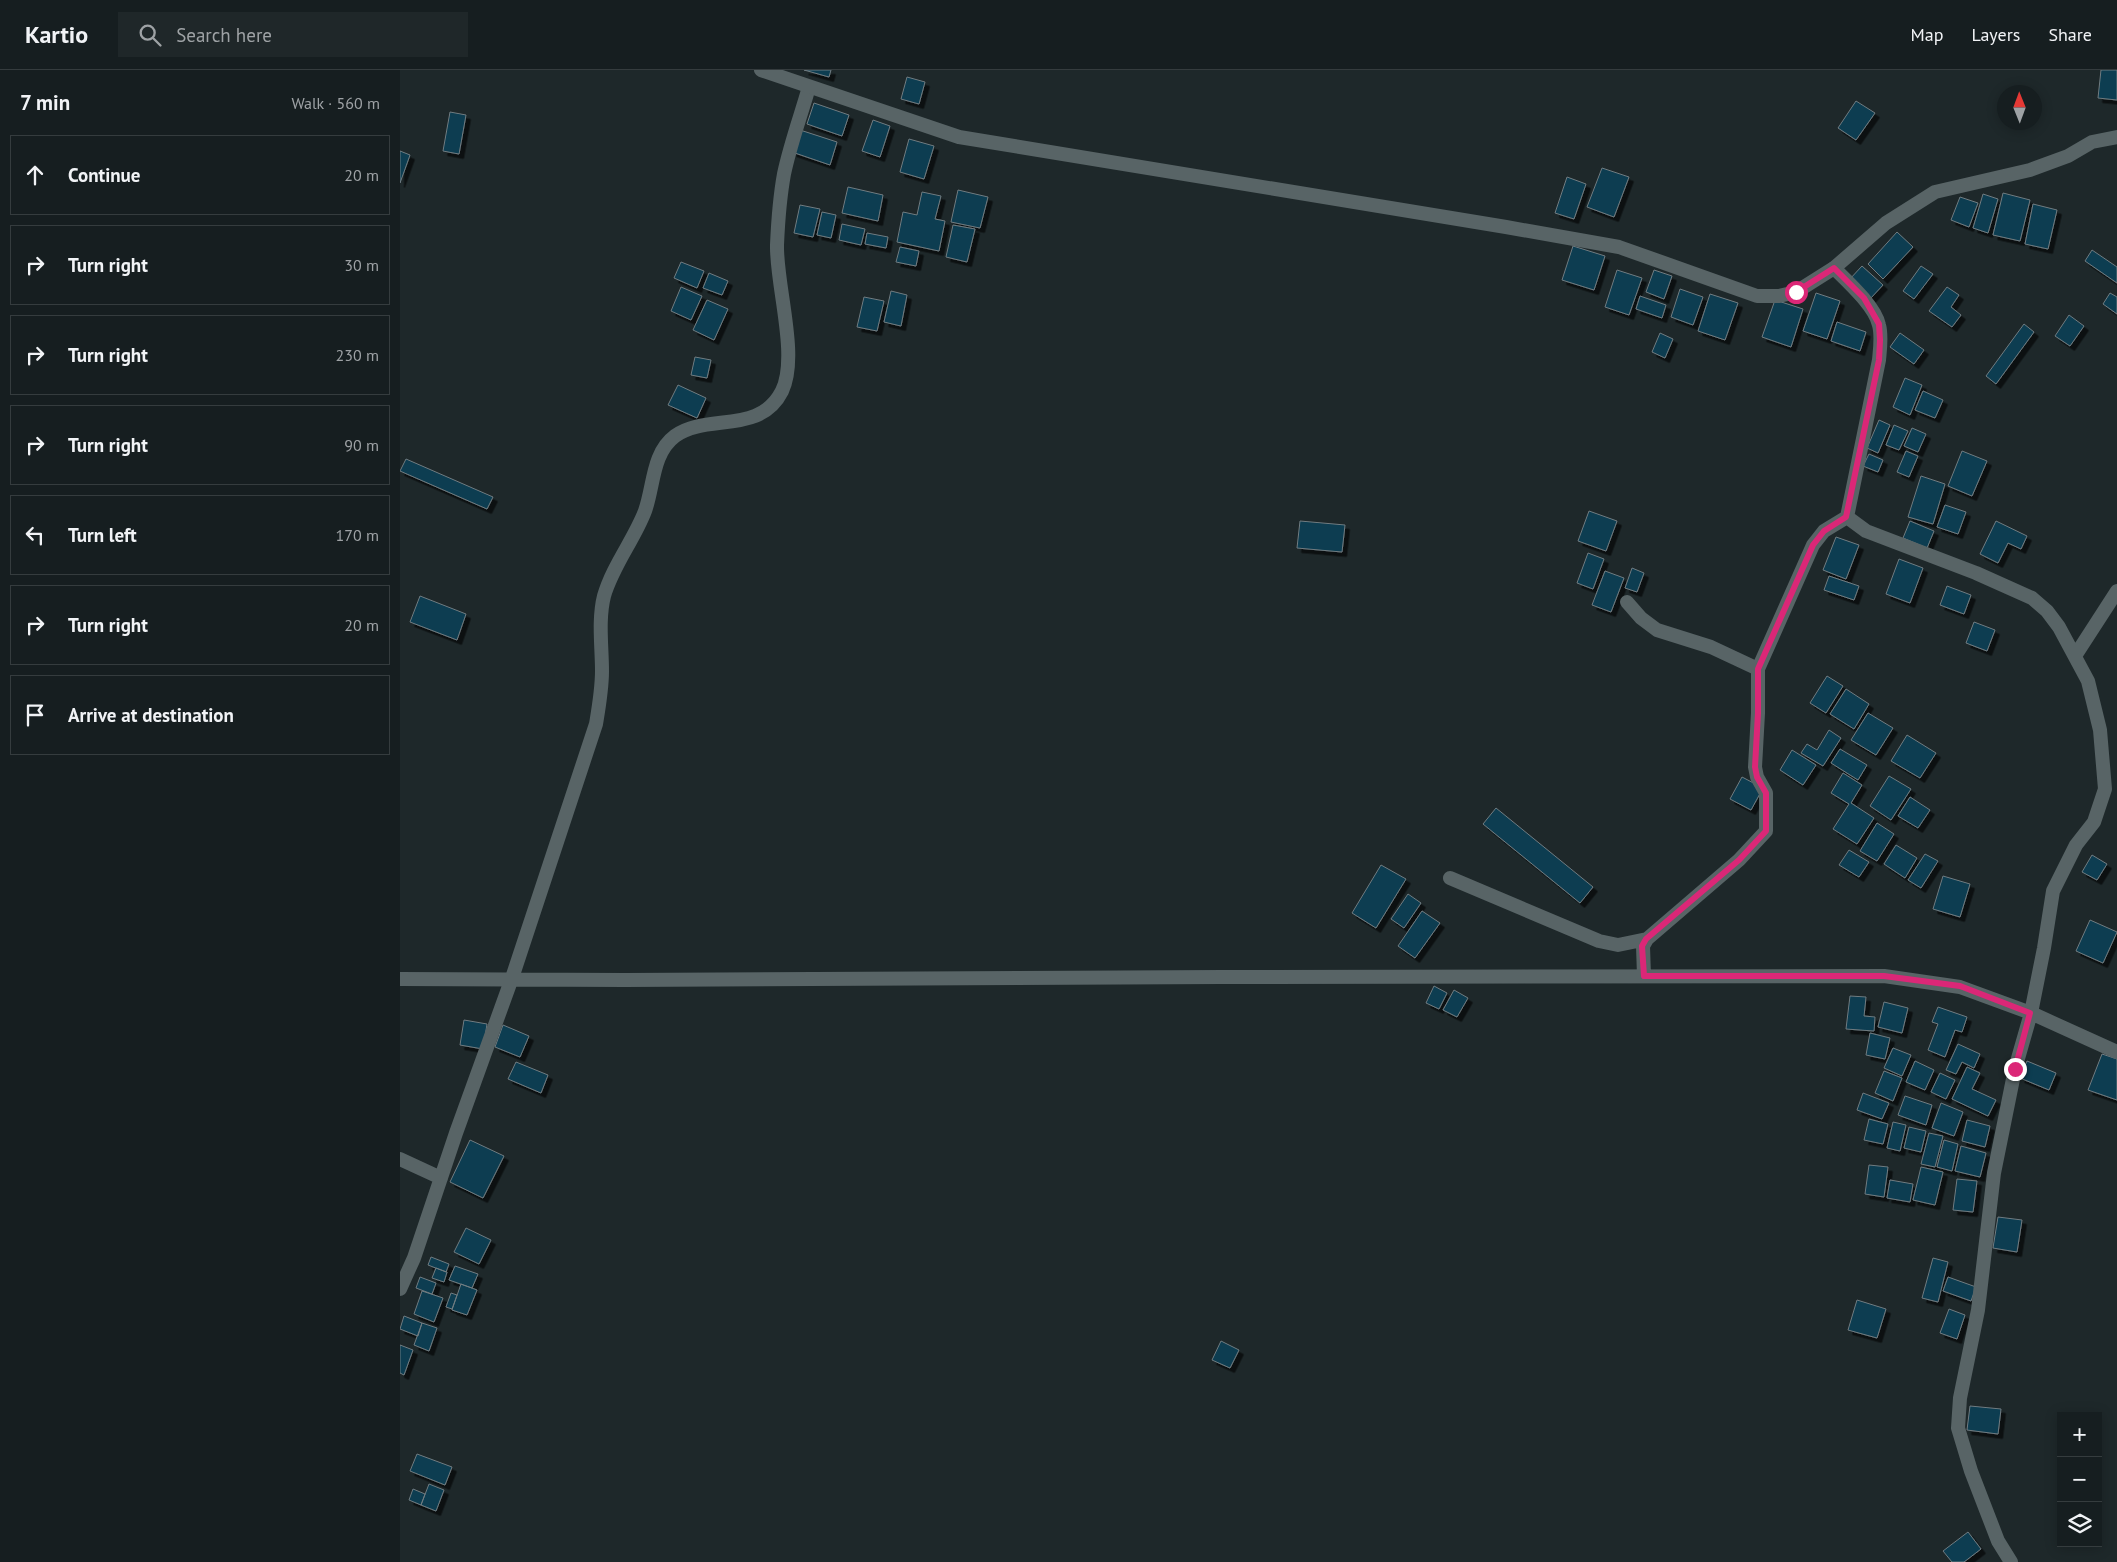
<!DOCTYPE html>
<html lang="en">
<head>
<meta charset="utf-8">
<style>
  :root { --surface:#161e20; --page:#1f2729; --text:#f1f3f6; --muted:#9ea2a5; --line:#353c3e }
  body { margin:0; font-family:"PT Sans",sans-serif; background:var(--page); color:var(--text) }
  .controls { position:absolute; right:15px; bottom:15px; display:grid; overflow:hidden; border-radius:0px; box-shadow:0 2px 12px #0003 }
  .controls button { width:45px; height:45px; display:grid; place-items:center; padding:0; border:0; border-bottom:1px solid var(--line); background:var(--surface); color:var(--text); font:25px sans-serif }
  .compass { position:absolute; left:1597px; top:15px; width:45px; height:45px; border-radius:50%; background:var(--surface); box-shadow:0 2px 12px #0003; rotate:359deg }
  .stop { position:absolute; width:15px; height:15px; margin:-11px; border:4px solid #db2777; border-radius:50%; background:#fff }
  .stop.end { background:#db2777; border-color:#fff; box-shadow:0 1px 5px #0008 }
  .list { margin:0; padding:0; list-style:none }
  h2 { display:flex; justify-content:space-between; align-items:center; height:65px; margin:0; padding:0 20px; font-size:21px }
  h2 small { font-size:16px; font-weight:400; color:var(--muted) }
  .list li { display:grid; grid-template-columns:32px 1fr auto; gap:15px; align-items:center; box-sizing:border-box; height:80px; margin:0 10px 10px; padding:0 10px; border:1px solid var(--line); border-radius:0px }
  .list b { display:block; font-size:19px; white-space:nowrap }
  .list em { font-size:16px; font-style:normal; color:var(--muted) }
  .icon { flex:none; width:28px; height:28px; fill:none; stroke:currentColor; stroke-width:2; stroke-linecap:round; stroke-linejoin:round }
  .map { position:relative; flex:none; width:1717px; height:1492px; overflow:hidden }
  header { display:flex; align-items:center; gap:30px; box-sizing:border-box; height:70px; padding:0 25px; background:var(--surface); border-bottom:1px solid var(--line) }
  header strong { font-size:24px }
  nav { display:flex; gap:28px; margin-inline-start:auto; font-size:18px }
  .search { width:350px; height:45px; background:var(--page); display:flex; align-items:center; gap:12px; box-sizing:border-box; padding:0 18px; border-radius:0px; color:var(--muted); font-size:19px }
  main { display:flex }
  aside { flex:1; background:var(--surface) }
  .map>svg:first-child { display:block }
  .building { fill:#073c51; stroke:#717c81; filter:url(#shadow) }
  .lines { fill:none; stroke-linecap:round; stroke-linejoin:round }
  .minor { stroke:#586466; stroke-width:14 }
  .tertiary { stroke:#586466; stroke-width:14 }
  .route { stroke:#db2777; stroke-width:6 }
</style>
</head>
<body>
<header>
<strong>Kartio</strong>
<div class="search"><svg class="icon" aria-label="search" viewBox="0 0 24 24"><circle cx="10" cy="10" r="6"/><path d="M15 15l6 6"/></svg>Search here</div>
<nav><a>Map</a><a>Layers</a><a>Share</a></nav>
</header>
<main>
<aside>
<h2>7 min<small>Walk · 560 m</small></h2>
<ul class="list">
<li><svg class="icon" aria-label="ahead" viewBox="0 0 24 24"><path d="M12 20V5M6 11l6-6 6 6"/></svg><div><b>Continue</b></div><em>20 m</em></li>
<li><svg class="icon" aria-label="right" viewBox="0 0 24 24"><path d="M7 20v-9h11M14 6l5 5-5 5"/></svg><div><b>Turn right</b></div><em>30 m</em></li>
<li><svg class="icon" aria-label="right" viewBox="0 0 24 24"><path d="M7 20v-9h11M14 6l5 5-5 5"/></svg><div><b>Turn right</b></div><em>230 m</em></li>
<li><svg class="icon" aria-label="right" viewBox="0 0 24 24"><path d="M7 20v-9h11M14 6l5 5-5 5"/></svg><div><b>Turn right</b></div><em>90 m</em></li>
<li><svg class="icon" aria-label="left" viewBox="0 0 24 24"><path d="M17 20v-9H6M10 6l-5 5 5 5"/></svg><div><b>Turn left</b></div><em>170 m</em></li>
<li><svg class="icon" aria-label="right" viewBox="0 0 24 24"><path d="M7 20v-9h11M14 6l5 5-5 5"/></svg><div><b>Turn right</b></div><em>20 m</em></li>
<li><svg class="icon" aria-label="arrive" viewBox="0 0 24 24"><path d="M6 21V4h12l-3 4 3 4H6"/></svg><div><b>Arrive at destination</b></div></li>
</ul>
</aside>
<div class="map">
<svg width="1717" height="1492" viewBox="0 0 1717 1492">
  <defs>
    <filter id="shadow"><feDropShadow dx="4.5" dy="4.5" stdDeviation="0" flood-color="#0009"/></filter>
  </defs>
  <rect width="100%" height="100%" fill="#1e282a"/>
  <path class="building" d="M 404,0 L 431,0 L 429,7 Z
    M 1701,0 L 1717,0 L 1717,30 L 1698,28 Z
    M 507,7 L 525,12 L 519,34 L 501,29 Z
    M 1456,31 L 1475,43 L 1456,70 L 1438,58 Z
    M 414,33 L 449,45 L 442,66 L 407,54 Z
    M 50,42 L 66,45 L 59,84 L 43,81 Z
    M 473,50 L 490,56 L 480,87 L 462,81 Z
    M 400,60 L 437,72 L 430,95 L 392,82 Z
    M 509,69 L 534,76 L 524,109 L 500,102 Z
    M 0,81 L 10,85 L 0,113 Z
    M 1202,98 L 1229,107 L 1214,147 L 1187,137 Z
    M 1167,107 L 1186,114 L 1174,149 L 1155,143 Z
    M 448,117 L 483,125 L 478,151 L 442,143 Z
    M 558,120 L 588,127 L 580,158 L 551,152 Z
    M 522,122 L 541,126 L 535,149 L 545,151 L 539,181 L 497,172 L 503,142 L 517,145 Z
    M 1603,123 L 1630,130 L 1620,171 L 1593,165 Z
    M 1583,124 L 1598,129 L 1588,163 L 1573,158 Z
    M 1560,127 L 1578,133 L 1569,157 L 1551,150 Z
    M 1633,134 L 1657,140 L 1648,179 L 1625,174 Z
    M 400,135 L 420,139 L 413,167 L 394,163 Z
    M 422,142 L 436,145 L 431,168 L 417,165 Z
    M 442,154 L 465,159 L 461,175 L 439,170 Z
    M 553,155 L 575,159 L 567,192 L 546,187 Z
    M 1497,162 L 1513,177 L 1483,209 L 1468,194 Z
    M 467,163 L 488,167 L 486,178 L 465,174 Z
    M 1173,176 L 1205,186 L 1194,220 L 1162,210 Z
    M 500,177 L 519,181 L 516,196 L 496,192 Z
    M 1692,180 L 1717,197 L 1717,213 L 1685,191 Z
    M 281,192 L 304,201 L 297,218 L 274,208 Z
    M 1462,196 L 1483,215 L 1470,229 L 1449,210 Z
    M 1521,196 L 1533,204 L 1514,229 L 1503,221 Z
    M 1217,200 L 1242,208 L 1229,245 L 1205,237 Z
    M 1254,200 L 1272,206 L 1264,229 L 1246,222 Z
    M 309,203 L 328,211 L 322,225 L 303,218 Z
    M 281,217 L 302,226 L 291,250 L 271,241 Z
    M 1547,217 L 1559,225 L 1551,237 L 1561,245 L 1552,257 L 1529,241 Z
    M 1280,219 L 1303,227 L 1293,255 L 1271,247 Z
    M 491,221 L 507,225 L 501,256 L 484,252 Z
    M 1416,223 L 1440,231 L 1427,269 L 1403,261 Z
    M 1710,223 L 1717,227 L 1717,244 L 1703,234 Z
    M 1310,224 L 1338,233 L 1325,270 L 1298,261 Z
    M 1240,226 L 1266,235 L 1262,248 L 1236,239 Z
    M 464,227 L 484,231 L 477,261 L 457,257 Z
    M 307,230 L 328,239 L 314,270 L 293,260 Z
    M 1375,230 L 1403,239 L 1391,277 L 1362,267 Z
    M 1669,245 L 1684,256 L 1670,276 L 1655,266 Z
    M 1437,252 L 1466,262 L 1460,281 L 1431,271 Z
    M 1624,254 L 1634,262 L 1596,314 L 1586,306 Z
    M 1260,263 L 1273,269 L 1265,288 L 1252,282 Z
    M 1500,263 L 1524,280 L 1514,294 L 1490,277 Z
    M 295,287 L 311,290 L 307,308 L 291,305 Z
    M 1505,308 L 1522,315 L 1510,345 L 1493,337 Z
    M 278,315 L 306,328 L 297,348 L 268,335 Z
    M 1523,321 L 1543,330 L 1535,348 L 1515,340 Z
    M 1479,350 L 1490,355 L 1478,383 L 1467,378 Z
    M 1494,355 L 1508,361 L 1499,380 L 1486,375 Z
    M 1512,358 L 1526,364 L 1518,382 L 1504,376 Z
    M 1506,381 L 1518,386 L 1509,407 L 1497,402 Z
    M 1562,381 L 1587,391 L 1572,426 L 1548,416 Z
    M 1469,384 L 1483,390 L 1478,402 L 1463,396 Z
    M 6,389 L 93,427 L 87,439 L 0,401 Z
    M 1521,406 L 1545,414 L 1533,454 L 1508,447 Z
    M 1545,435 L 1566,442 L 1558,464 L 1537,457 Z
    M 1189,441 L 1217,451 L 1206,481 L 1178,471 Z
    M 900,451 L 945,455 L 942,482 L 897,478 Z
    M 1510,451 L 1534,461 L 1527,478 L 1503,468 Z
    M 1596,451 L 1627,466 L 1621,479 L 1608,473 L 1598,493 L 1580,484 Z
    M 1436,467 L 1459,475 L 1446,509 L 1423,500 Z
    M 1188,483 L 1204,489 L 1193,519 L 1177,513 Z
    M 1499,489 L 1523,498 L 1510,533 L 1486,524 Z
    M 1232,498 L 1244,503 L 1237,522 L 1225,518 Z
    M 1205,501 L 1224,508 L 1211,542 L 1192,535 Z
    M 1429,506 L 1459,516 L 1454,530 L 1424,520 Z
    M 1547,516 L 1571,525 L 1564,544 L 1540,535 Z
    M 20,526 L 66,544 L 57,570 L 10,552 Z
    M 1574,552 L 1595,560 L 1587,581 L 1566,573 Z
    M 1427,606 L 1443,616 L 1426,643 L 1410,633 Z
    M 1446,619 L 1469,634 L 1454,659 L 1430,644 Z
    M 1468,643 L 1493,658 L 1476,685 L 1451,670 Z
    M 1429,660 L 1441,668 L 1423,696 L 1401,683 L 1407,674 L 1417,680 Z
    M 1507,665 L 1536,683 L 1520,708 L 1491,691 Z
    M 1440,679 L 1467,695 L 1458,710 L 1431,693 Z
    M 1392,680 L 1416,695 L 1403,715 L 1380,700 Z
    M 1443,703 L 1462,715 L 1451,733 L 1474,748 L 1457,774 L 1433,759 L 1449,734 L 1431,723 Z
    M 1489,706 L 1511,719 L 1491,750 L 1470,736 Z
    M 1342,707 L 1363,718 L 1351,740 L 1330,729 Z
    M 1510,727 L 1530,740 L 1518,758 L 1498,746 Z
    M 1096,738 L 1193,817 L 1180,833 L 1083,754 Z
    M 1477,753 L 1494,764 L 1477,791 L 1460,781 Z
    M 1496,775 L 1517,788 L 1505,808 L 1484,794 Z
    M 1449,780 L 1469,792 L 1459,807 L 1439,795 Z
    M 1525,784 L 1538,791 L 1521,818 L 1508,810 Z
    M 1692,785 L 1707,794 L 1697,810 L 1682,802 Z
    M 981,795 L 1006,809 L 976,858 L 952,843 Z
    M 1543,806 L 1570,814 L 1560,847 L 1533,839 Z
    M 1008,824 L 1021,833 L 1004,858 L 991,849 Z
    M 1022,841 L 1040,853 L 1015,888 L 998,876 Z
    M 1690,850 L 1717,862 L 1703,893 L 1676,881 Z
    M 1034,916 L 1047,923 L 1039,939 L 1026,933 Z
    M 1054,920 L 1068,928 L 1057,947 L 1043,940 Z
    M 1450,926 L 1466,927 L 1464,946 L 1475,947 L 1474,961 L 1446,959 Z
    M 1484,932 L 1508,938 L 1502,963 L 1478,957 Z
    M 1538,937 L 1567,947 L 1562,962 L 1555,960 L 1545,987 L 1528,980 L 1538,954 L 1532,952 Z
    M 64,950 L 87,954 L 83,979 L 60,975 Z
    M 103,955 L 129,966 L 120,987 L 95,977 Z
    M 1470,963 L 1490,968 L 1485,989 L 1466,985 Z
    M 1558,974 L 1580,984 L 1574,998 L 1562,992 L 1556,1004 L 1546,1000 Z
    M 1493,978 L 1511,985 L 1502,1006 L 1484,998 Z
    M 1702,984 L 1717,989 L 1717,1030 L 1688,1020 Z
    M 1515,991 L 1534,1000 L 1525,1020 L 1506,1012 Z
    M 1627,991 L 1656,1003 L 1649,1020 L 1620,1008 Z
    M 116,992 L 148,1005 L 141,1023 L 108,1009 Z
    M 1567,997 L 1580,1003 L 1572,1019 L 1596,1030 L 1588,1046 L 1552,1029 Z
    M 1484,1001 L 1502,1008 L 1493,1031 L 1475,1023 Z
    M 1540,1003 L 1555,1010 L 1546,1029 L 1531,1022 Z
    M 1463,1023 L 1489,1033 L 1482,1049 L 1457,1040 Z
    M 1505,1026 L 1532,1035 L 1526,1055 L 1498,1045 Z
    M 1541,1033 L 1563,1042 L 1554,1066 L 1532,1058 Z
    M 1469,1049 L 1488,1054 L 1483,1074 L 1464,1070 Z
    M 1567,1050 L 1590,1056 L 1585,1077 L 1562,1071 Z
    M 1493,1052 L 1506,1055 L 1500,1081 L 1487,1078 Z
    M 1509,1057 L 1526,1061 L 1521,1082 L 1504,1078 Z
    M 1529,1063 L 1543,1066 L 1535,1097 L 1521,1094 Z
    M 70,1070 L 104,1086 L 83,1128 L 50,1112 Z
    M 1544,1070 L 1558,1074 L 1552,1101 L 1537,1097 Z
    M 1561,1076 L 1586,1083 L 1580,1107 L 1555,1101 Z
    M 1469,1095 L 1488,1097 L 1484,1127 L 1465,1124 Z
    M 1521,1097 L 1543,1102 L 1535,1135 L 1513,1130 Z
    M 1557,1109 L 1577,1111 L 1573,1142 L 1553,1140 Z
    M 1490,1110 L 1513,1114 L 1510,1132 L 1487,1128 Z
    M 1598,1147 L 1622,1150 L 1617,1182 L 1593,1178 Z
    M 66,1158 L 91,1170 L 79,1194 L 54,1182 Z
    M 31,1187 L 49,1194 L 46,1202 L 28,1195 Z
    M 1533,1188 L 1548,1192 L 1538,1232 L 1522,1228 Z
    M 55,1196 L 78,1204 L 72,1218 L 49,1210 Z
    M 36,1198 L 47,1202 L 44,1212 L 32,1208 Z
    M 20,1207 L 36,1213 L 32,1224 L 16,1218 Z
    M 1548,1207 L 1576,1217 L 1571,1231 L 1543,1221 Z
    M 61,1214 L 77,1220 L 67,1245 L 52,1240 Z
    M 22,1221 L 43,1228 L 34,1252 L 14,1244 Z
    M 51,1223 L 57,1225 L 52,1239 L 46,1237 Z
    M 1457,1230 L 1486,1239 L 1477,1268 L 1448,1260 Z
    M 1549,1239 L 1565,1245 L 1557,1269 L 1540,1263 Z
    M 4,1246 L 22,1253 L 18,1266 L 0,1259 Z
    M 22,1253 L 37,1258 L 29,1281 L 14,1275 Z
    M 821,1271 L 839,1280 L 830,1298 L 812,1290 Z
    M 0,1275 L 13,1280 L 4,1305 L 0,1303 Z
    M 1570,1336 L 1601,1339 L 1598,1364 L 1567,1360 Z
    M 17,1384 L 52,1397 L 45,1415 L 10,1401 Z
    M 29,1414 L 44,1420 L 36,1441 L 21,1435 Z
    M 13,1419 L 25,1424 L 21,1435 L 9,1430 Z
    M 1568,1462 L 1581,1479 L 1564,1492 L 1552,1492 L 1543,1481 Z"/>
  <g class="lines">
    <path class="minor" d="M 1434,198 C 1447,211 1475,236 1479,255 C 1482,266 1480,279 1479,290 L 1447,447 L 1466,461 L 1576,503 L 1632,528 L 1647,541 L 1659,557 L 1688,611 L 1700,660 L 1705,719 L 1694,752 L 1676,775 L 1653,821 L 1644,878 L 1631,943 L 1615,999 L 1594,1103 L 1578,1240 L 1560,1328 L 1558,1358 L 1571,1401 L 1598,1471 L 1611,1492
      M 1227,532 L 1241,548 L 1257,560 L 1311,577 L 1358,599
      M 1675,586 L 1717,521
      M 1050,808 L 1199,871 L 1218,875 L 1247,869
      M 1244,906 L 1243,876 L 1247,869 L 1339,790 L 1366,761 L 1366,723 L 1357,707 L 1355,697 L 1358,643 L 1358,599 L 1413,475 L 1424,461 L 1447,447
      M 0,909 L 225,910 L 822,907 L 1484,906 L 1560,917 L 1631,943 L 1717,982
      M 0,1089 L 41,1108
      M 0,1219 L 14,1188 L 56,1063 L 112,908 L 196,654 C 199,636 202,619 202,601 C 202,577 198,550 204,526 C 213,495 234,470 245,441 C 254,416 252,383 275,366 C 307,343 360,365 382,321 C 399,286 376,215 377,175 C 378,152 380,126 384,104 C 390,75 401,45 409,17"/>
    <path class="tertiary" d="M 361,0 L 559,67 L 1106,157 L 1219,177 L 1357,226 L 1379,226 L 1396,222 L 1434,198 L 1486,153 L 1535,122 L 1630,100 L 1668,86 L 1692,72 L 1717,67"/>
  </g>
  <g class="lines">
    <path class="route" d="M 1396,222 L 1434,198 L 1464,228 L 1479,254 L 1480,270 L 1479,290 L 1446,447 L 1424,461 L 1413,475 L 1358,599 L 1358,643 L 1355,697 L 1357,707 L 1366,723 L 1366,761 L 1339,790 L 1246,869 L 1242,876 L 1244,906 L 1484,906 L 1560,916 L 1630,943 L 1615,999"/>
  </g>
</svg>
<div class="controls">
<button>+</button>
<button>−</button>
<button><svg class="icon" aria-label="layers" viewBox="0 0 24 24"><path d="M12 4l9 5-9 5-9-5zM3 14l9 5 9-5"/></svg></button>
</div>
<svg class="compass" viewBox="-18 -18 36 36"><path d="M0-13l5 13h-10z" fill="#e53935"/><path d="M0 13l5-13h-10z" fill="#9ea2a5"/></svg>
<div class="stop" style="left:1396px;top:222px"></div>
<div class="stop end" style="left:1615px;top:999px"></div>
</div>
</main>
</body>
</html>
